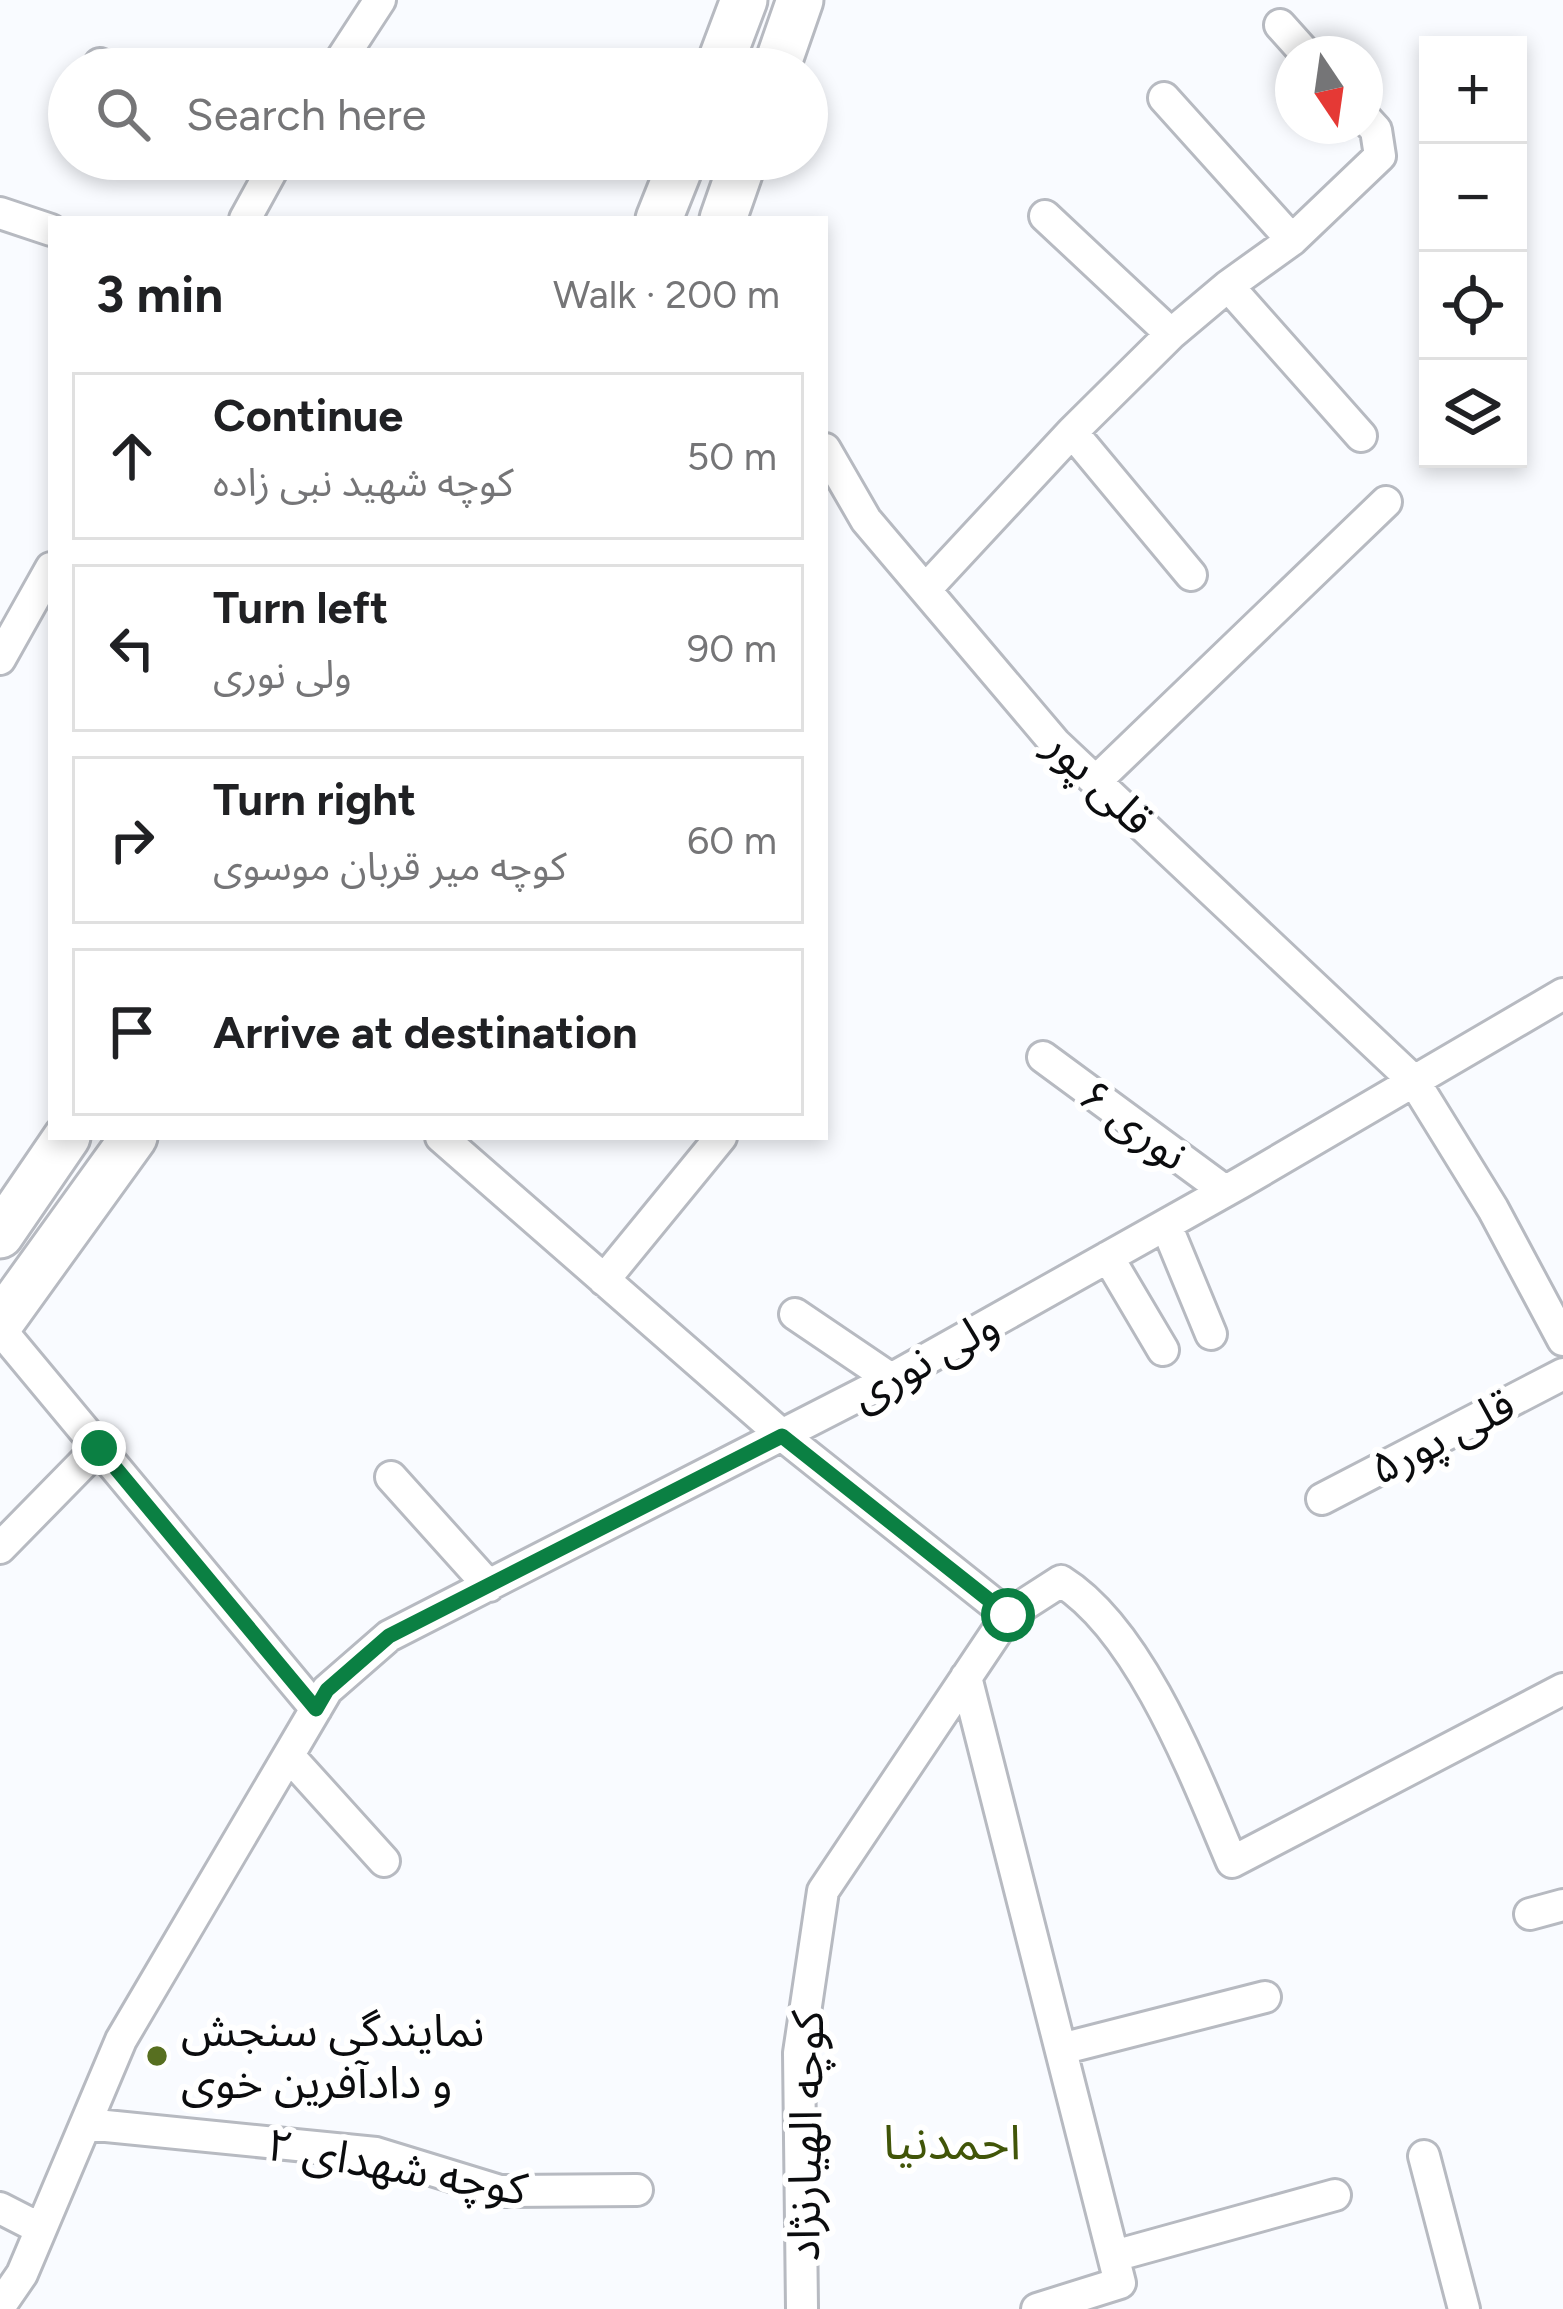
<!DOCTYPE html>
<html lang="en">
<head>
<meta charset="utf-8">
<style>
  :root { --surface:#fff; --page:#f2f2f2; --text:#202124; --muted:#757577; --line:#e0e0e0 }
  body { margin:0; font-family:Figtree,"Noto Sans Arabic",sans-serif; background:var(--page); color:var(--text) }
  .controls { position:absolute; right:36px; top:36px; display:grid; overflow:hidden; border-radius:0px; box-shadow:0 6px 18px #0003 }
  .controls button { width:108px; height:108px; display:grid; place-items:center; padding:0; border:0; border-bottom:3px solid var(--line); background:var(--surface); color:var(--text); font:60px sans-serif }
  .compass { position:absolute; left:1275px; top:36px; width:108px; height:108px; border-radius:50%; background:var(--surface); box-shadow:0 6px 18px #0003; rotate:167deg }
  .stop { position:absolute; width:36px; height:36px; margin:-27px; border:9px solid #0b8043; border-radius:50%; background:#fff }
  .stop.end { background:#0b8043; border-color:#fff; box-shadow:0 3px 12px #0008 }
  .list { margin:0; padding:0; list-style:none }
  h2 { display:flex; justify-content:space-between; align-items:center; height:156px; margin:0; padding:0 48px; font-size:51px }
  h2 small { font-size:39px; font-weight:400; color:var(--muted) }
  .list li { display:grid; grid-template-columns:78px 1fr auto; gap:36px; align-items:center; box-sizing:border-box; height:168px; margin:0 24px 24px; padding:0 24px; border:3px solid var(--line); border-radius:0px }
  .list b { display:block; font-size:45px; white-space:nowrap }
  .list p { margin:0; font-size:39px; white-space:nowrap; color:var(--muted) }
  .list em { font-size:39px; font-style:normal; color:var(--muted) }
  .icon { flex:none; width:66px; height:66px; fill:none; stroke:currentColor; stroke-width:2; stroke-linecap:round; stroke-linejoin:round }
  .map { position:relative; flex:none; width:1563px; height:2309px; overflow:hidden }
  .search { position:absolute; background:var(--surface); box-shadow:0 6px 18px #0003; left:48px; top:48px; width:780px; height:132px; display:flex; align-items:center; gap:30px; box-sizing:border-box; padding:0 42px; border-radius:66px; color:var(--muted); font-size:45px }
  .panel { position:absolute; background:var(--surface); box-shadow:0 6px 18px #0003; left:48px; top:216px; width:780px; height:924px; border-radius:0px }
  .map>svg:first-child { display:block }
  .lines { fill:none; stroke-linecap:round; stroke-linejoin:round }
  .street-casing { stroke:#b7bac1; stroke-width:36 }
  .secondary-casing { stroke:#b7bac1; stroke-width:51 }
  .street { stroke:#fff; stroke-width:30 }
  .secondary { stroke:#fff; stroke-width:45 }
  .route { stroke:#0b8043; stroke-width:15 }
  .poi-dot { fill:#576f20; stroke:#fff; stroke-width:4.5 }
  .labels { text-anchor:middle; dominant-baseline:central; stroke-width:12; stroke-linejoin:round; paint-order:stroke }
  .street-label { font-size:45px; fill:#0b0c0e; stroke:#fff }
  .poi-label { font-size:45px; fill:#0b0c0e; stroke:#fff; text-anchor:start }
  .neighbourhood-label { font-size:48px; fill:#415508; stroke:#fff }
</style>
</head>
<body>
<div class="map">
<svg width="1563" height="2309" viewBox="0 0 1563 2309">
  <rect width="100%" height="100%" fill="#f9fbff"/>
  <g class="lines">
    <g class="street-casing">
      <path id="street" d="M 1280,25 L 1306,54
        M 100,64 L 113,69
        M 335,69 L 380,0
        M 1164,98 L 1292,240
        M 0,213 L 51,230
        M 1045,216 L 1171,334
        M 245,219 L 278,159
        M 1228,286 L 1361,436
        M 1072,432 L 1191,575
        M 825,449 L 866,520 L 1055,743 L 1414,1081 L 1493,1209 L 1563,1340
        M 926,589 L 1072,432 L 1171,334 L 1228,286 L 1292,240 L 1380,156 L 1376,130 L 1365,118
        M 0,659 L 51,568
        M 1096,781 L 1386,502
        M 1043,1057 L 1225,1191
        M 441,1137 L 782,1435 L 1008,1615 L 823,1891 L 799,2053 L 802,2309
        M 1166,1225 L 1211,1334
        M 1108,1257 L 1163,1350
        M 604,1280 L 721,1137
        M 795,1314 L 891,1379
        M 0,1329 L 316,1709
        M 391,1477 L 489,1586
        M 1322,1499 L 1563,1374
        M 0,1548 L 99,1447
        M 1008,1615 L 1061,1581 C 1141,1631 1196,1777 1232,1862 L 1563,1689
        M 966,1677 L 1120,2283 L 1037,2309
        M 289,1756 L 384,1861
        M 1530,1914 L 1563,1905
        M 1061,2049 L 1265,1997
        M 86,2124 L 376,2153 L 500,2191 L 637,2190
        M 1424,2156 L 1464,2309
        M 0,2208 L 41,2229
        M 1114,2256 L 1335,2195
        M 0,2306 L 22,2274 L 121,2040 L 327,1690 L 389,1636 L 891,1379 L 1240,1183 L 1563,994"/>
    </g>
    <g class="secondary-casing">
      <path id="secondary" d="M 718,69 L 744,0
        M 776,69 L 800,0
        M 659,219 L 683,159
        M 723,219 L 744,159
        M 0,1235 L 67,1137
        M 0,1323 L 134,1137"/>
    </g>
    <use href="#street" class="street"/>
    <use href="#secondary" class="secondary"/>
  </g>
  <g class="lines">
    <path class="route" d="M 99,1448 L 316,1709 L 327,1690 L 389,1636 L 782,1436 L 1008,1615"/>
  </g>
  <circle class="poi-dot" cx="157" cy="2056" r="12"/>
  <g class="labels">
    <g class="street-label">
      <text transform="translate(1100 782) rotate(44)">قلی پور</text>
      <text transform="translate(1134 1124) rotate(36)">نوری ۶</text>
      <text transform="translate(924 1359) rotate(-29)">ولی نوری</text>
      <text transform="translate(1442 1436) rotate(-27)">قلی پور۵</text>
      <text transform="translate(805 2136) rotate(-89)">کوچه الهیارنژاد</text>
      <text transform="translate(397 2166) rotate(10)">کوچه شهدای ۲</text>
    </g>
    <g class="poi-label">
      <text x="181" y="2030">نمایندگی سنجش<tspan x="181" dy="52">و دادآفرین خوی</tspan></text>
    </g>
    <g class="neighbourhood-label">
      <text x="952" y="2142">احمدنیا</text>
    </g>
  </g>
</svg>
<div class="controls">
<button>+</button>
<button>−</button>
<button><svg class="icon" aria-label="locate" viewBox="0 0 24 24"><circle cx="12" cy="12" r="6"/><path d="M12 2v4M12 18v4M2 12h4M18 12h4"/></svg></button>
<button><svg class="icon" aria-label="layers" viewBox="0 0 24 24"><path d="M12 4l9 5-9 5-9-5zM3 14l9 5 9-5"/></svg></button>
</div>
<svg class="compass" viewBox="-18 -18 36 36"><path d="M0-13l5 13h-10z" fill="#e53935"/><path d="M0 13l5-13h-10z" fill="#757577"/></svg>
<div class="stop" style="left:1008px;top:1615px"></div>
<div class="stop end" style="left:99px;top:1448px"></div>
<div class="search"><svg class="icon" aria-label="search" viewBox="0 0 24 24"><circle cx="10" cy="10" r="6"/><path d="M15 15l6 6"/></svg>Search here</div>
<section class="panel">
<h2>3 min<small>Walk · 200 m</small></h2>
<ul class="list">
<li><svg class="icon" aria-label="ahead" viewBox="0 0 24 24"><path d="M12 20V5M6 11l6-6 6 6"/></svg><div><b>Continue</b><p>کوچه شهید نبی زاده</p></div><em>50 m</em></li>
<li><svg class="icon" aria-label="left" viewBox="0 0 24 24"><path d="M17 20v-9H6M10 6l-5 5 5 5"/></svg><div><b>Turn left</b><p>ولی نوری</p></div><em>90 m</em></li>
<li><svg class="icon" aria-label="right" viewBox="0 0 24 24"><path d="M7 20v-9h11M14 6l5 5-5 5"/></svg><div><b>Turn right</b><p>کوچه میر قربان موسوی</p></div><em>60 m</em></li>
<li><svg class="icon" aria-label="arrive" viewBox="0 0 24 24"><path d="M6 21V4h12l-3 4 3 4H6"/></svg><div><b>Arrive at destination</b></div></li>
</ul>
</section>
</div>
</body>
</html>
